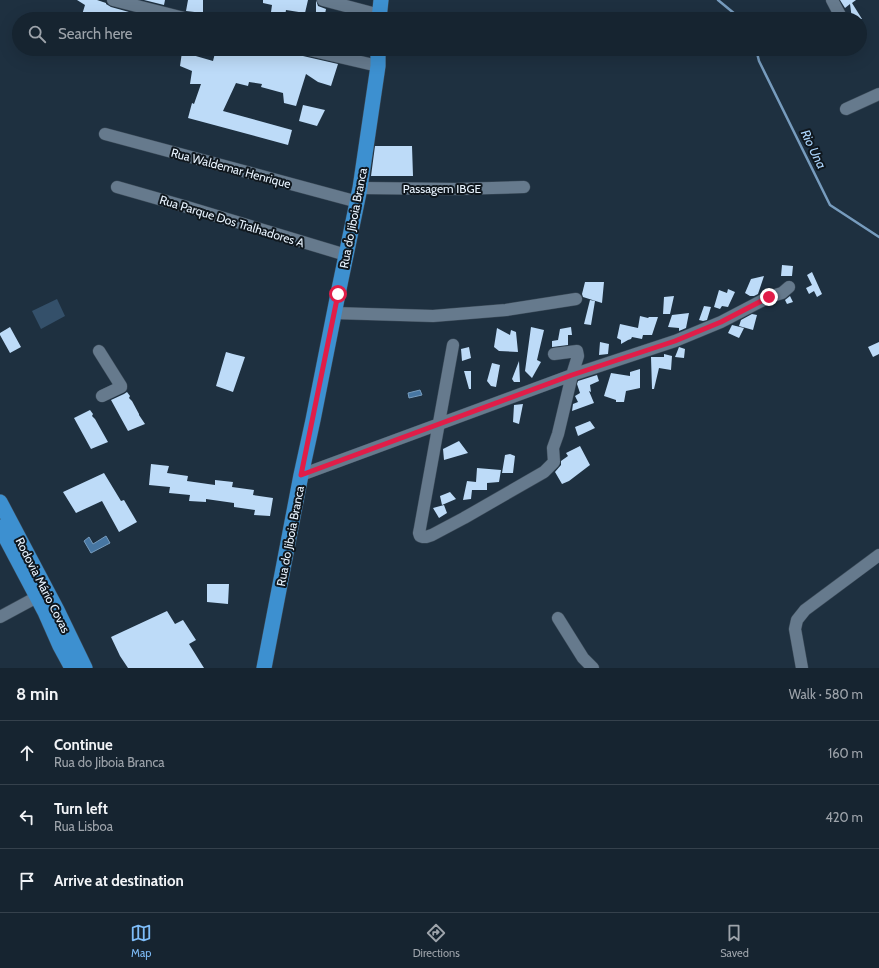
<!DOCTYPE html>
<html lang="en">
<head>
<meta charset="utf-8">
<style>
  :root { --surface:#162430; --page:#1f2c38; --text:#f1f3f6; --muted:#9ea4ab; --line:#35414c; --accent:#7ebdf9 }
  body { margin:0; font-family:Cabin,sans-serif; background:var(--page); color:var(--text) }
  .stop { position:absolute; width:12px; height:12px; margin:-9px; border:3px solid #e11d48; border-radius:50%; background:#fff }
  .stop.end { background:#e11d48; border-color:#fff; box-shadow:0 1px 4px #0008 }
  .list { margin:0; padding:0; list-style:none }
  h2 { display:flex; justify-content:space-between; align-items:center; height:52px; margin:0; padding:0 16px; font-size:17px }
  h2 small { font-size:13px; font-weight:400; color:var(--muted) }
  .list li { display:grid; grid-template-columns:26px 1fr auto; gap:12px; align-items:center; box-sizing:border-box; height:64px; padding:0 16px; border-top:1px solid var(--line) }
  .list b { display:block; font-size:15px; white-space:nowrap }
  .list p { margin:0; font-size:13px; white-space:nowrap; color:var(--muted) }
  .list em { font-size:13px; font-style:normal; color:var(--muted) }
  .icon { flex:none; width:22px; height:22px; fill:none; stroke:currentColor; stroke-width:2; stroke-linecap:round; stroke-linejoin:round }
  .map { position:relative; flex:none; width:879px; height:668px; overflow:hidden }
  .search { position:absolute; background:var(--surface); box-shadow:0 4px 16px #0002; left:12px; right:12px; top:12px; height:44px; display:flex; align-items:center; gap:10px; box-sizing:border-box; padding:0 14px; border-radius:22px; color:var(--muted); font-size:15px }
  .sheet { height:244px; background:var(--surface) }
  nav { display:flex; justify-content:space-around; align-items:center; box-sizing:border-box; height:56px; border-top:1px solid var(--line); background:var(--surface); font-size:11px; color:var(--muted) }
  nav a { display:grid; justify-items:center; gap:2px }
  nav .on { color:var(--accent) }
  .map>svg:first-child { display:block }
  .green { fill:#34506a }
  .water { fill:#4776a2; stroke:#779cbe }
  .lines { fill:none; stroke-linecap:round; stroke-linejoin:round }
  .stream { stroke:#779cbe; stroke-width:2.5 }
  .building { fill:#bddbf8 }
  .minor-casing { stroke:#3d4c5a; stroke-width:13 }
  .major-casing { stroke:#3d4c5a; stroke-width:16 }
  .minor { stroke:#667a8d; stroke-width:12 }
  .major { stroke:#3d90d0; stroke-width:15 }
  .route { stroke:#e11d48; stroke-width:5 }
  .labels { text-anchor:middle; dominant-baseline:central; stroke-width:4; stroke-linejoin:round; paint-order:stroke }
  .street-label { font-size:12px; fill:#e8f3fe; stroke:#0f171e }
  .water-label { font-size:13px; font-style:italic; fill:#acd5fc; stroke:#0f171e }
</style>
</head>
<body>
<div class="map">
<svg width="879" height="668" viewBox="0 0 879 668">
  <rect width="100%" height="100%" fill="#1e3040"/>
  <path class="green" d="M 57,299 L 65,316 L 41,329 L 32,311 Z"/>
  <path class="water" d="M 420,390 L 422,395 L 409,398 L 408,393 Z
    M 106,536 L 110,543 L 91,553 L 84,541 L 89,537 L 93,544 Z"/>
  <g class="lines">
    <path class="stream" d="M 718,0 L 741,19
      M 756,49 L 759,61 L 830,205 L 879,237"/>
  </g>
  <path class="building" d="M 77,0 L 97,0 L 106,3 L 106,4 L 111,7 L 129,12 L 141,19 L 87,19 L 81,18 L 85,5 Z
    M 144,0 L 165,0 L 164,5 Z
    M 188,0 L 203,0 L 203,13 L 186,11 Z
    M 263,0 L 308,0 L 305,13 L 286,10 L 285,16 L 279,15 L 279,19 L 270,19 L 272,5 L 263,3 Z
    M 316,0 L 318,6 L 326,9 L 324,19 L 316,19 Z
    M 840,0 L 856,0 L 852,3 L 862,19 L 852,19 L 850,4 L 845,8 Z
    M 240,13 L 259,13 L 258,19 L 240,19 Z
    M 216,49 L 256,49 L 256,55 L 263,55 L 264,49 L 279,49 L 287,52 L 299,54 L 303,56 L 338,64 L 331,86 L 318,82 L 306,74 L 296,106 L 284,103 L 283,93 L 261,87 L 262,84 L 249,82 L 248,86 L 236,83 L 223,111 L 292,130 L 288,145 L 188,118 L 192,103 L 194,104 L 201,84 L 190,84 L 192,71 L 180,66 L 182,52 L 213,61 Z
    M 303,105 L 325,110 L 317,126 L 299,121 Z
    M 375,146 L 412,146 L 413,176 L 371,176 Z
    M 782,265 L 793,266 L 792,276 L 781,276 Z
    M 812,272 L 822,294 L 817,297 L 814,291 L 809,294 L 806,288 L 812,285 L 807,275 Z
    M 764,276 L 758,294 L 754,296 L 750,296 L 745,293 L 751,279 Z
    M 585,282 L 604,282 L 602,303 L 583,297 L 582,294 Z
    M 728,289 L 735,292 L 728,307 L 722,306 L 720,309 L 714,307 L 719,290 L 727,293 Z
    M 674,296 L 670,314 L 663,314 L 664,297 Z
    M 790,296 L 793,302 L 787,304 L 785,300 Z
    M 590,300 L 595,301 L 591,325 L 584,324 Z
    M 704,306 L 711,307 L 707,320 L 703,321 L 699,320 Z
    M 689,313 L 686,328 L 679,331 L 679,328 L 668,327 L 672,315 Z
    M 752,314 L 757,315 L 753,330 L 739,326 L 741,320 Z
    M 640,316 L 648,318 L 649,317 L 658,317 L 652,335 L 643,335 L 642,339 L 632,337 L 631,339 L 628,340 L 621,344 L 621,340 L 617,338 L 620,324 L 638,328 Z
    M 732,325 L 744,328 L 739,338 L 728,333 Z
    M 10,327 L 21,347 L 10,353 L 0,335 L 0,333 Z
    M 531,327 L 544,330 L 537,360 L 541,362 L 532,378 L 525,371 Z
    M 571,327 L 572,335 L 568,335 L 568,345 L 552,347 L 552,341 L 558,340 L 560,329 Z
    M 497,328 L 510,335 L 511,330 L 516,332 L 518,352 L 499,351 L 494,347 Z
    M 600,342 L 609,344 L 608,354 L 599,355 Z
    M 879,342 L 879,354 L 873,357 L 868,347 Z
    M 469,347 L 471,358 L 462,361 L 461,349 Z
    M 679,347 L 685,349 L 684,358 L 675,357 Z
    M 226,352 L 233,354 L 245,357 L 233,392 L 216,386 Z
    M 664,354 L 672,356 L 671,370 L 659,368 L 654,389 L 652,389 L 651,357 L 664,357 Z
    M 519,361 L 520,382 L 514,382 L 512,379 Z
    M 492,363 L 500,365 L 496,387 L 491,386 L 487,381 Z
    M 640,369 L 640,388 L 626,391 L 624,402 L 616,402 L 616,400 L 604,396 L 611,373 L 630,376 L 630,372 Z
    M 464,371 L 471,371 L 471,389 L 469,389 Z
    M 597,375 L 599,381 L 590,385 L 591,392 L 589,391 L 594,403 L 572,411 L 573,404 L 578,402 L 575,396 L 580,393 L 577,384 L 578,381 Z
    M 127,392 L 130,396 L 129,398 L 132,401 L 139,414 L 139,415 L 145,424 L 128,431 L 111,400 L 124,394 Z
    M 523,404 L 519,424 L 513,422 L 514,405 Z
    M 90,410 L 93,414 L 92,416 L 95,419 L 108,442 L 91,449 L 74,418 Z
    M 590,421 L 595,428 L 578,436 L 575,427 Z
    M 459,441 L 468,453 L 444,460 L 443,449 Z
    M 580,446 L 590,465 L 569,481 L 562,484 L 555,472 L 561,465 L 561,461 L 568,456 L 566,453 Z
    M 510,454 L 515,456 L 513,473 L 502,473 L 505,455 Z
    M 151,464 L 169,466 L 167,473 L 188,476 L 187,481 L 215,485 L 215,480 L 233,482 L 232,487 L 254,490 L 253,495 L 273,498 L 270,516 L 254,515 L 255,510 L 234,507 L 234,503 L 206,499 L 206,502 L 189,501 L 190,495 L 169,493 L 170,487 L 149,485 Z
    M 477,468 L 501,470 L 499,482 L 487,483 L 487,490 L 472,490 L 471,499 L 463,500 L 467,481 L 476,482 Z
    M 104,473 L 121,501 L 124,500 L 137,522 L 119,532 L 102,501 L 76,513 L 63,492 Z
    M 450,492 L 456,499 L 442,505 L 440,496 Z
    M 444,505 L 447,513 L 439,518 L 433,508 Z
    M 207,584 L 229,584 L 228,604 L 207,602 Z
    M 167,611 L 175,624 L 183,620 L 196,640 L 189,644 L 204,668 L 128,668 L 120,656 L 111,637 Z"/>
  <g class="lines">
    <g class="minor-casing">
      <path id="minor" d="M 113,0 L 188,19
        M 323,0 L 380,15
        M 832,0 L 842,19
        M 305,49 L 378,66
        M 846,109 L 879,94
        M 105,134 L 358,202
        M 117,187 L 187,207 L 346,255
        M 360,188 L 457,189 L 524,187
        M 334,313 L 433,316 L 506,310 L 576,299
        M 453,345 L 420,528 L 419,533 L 420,536 L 423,537 L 426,537 L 432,535 L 464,518 L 544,472 L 554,462 L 553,448 L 558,434 L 572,375 L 578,356 L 577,351 L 554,354
        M 99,351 L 121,386 L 121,387 L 102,396
        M 301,475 L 572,375 L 675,341 L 721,322 L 769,297 L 782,293 L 789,287
        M 0,617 L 37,597
        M 558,618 L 583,658 L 593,668
        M 802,668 L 795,629 L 797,620 L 805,610 L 879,555"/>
    </g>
    <g class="major-casing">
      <path id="major" d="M 379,19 L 381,0
        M 0,502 L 57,610 L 85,668
        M 0,527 L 45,612 L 60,646 L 72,668
        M 264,668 L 301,475 L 313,420 L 338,294 L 360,188 L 378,66 L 378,49"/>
    </g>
    <use href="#minor" class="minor"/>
    <use href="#major" class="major"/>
  </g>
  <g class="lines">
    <path class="route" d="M 338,294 L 301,475 L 572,375 L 675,341 L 721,322 L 769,297"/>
  </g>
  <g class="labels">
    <g class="street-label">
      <text transform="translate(231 168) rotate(15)">Rua Waldemar Henrique</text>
      <text x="442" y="188">Passagem IBGE</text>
      <text transform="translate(353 218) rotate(-79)">Rua do Jiboia Branca</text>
      <text transform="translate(232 221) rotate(17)">Rua Parque Dos Tralhadores A</text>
      <text transform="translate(290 536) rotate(-79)">Rua do Jiboia Branca</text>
      <text transform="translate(43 585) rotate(63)">Rodovia Mário Covas</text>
    </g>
    <g class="water-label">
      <text transform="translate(814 149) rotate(64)">Rio Una</text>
    </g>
  </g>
</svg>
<div class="stop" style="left:338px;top:294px"></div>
<div class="stop end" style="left:769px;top:297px"></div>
<div class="search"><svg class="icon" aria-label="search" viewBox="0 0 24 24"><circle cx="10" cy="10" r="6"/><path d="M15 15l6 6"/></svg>Search here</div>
</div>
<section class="sheet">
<h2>8 min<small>Walk · 580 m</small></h2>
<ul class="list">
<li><svg class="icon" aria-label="ahead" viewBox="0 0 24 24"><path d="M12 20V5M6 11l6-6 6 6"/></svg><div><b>Continue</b><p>Rua do Jiboia Branca</p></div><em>160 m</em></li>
<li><svg class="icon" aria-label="left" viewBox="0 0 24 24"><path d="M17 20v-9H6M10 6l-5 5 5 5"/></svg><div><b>Turn left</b><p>Rua Lisboa</p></div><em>420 m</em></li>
<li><svg class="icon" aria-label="arrive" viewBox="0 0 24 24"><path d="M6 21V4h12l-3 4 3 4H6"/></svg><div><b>Arrive at destination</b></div></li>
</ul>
</section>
<nav>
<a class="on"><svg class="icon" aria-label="map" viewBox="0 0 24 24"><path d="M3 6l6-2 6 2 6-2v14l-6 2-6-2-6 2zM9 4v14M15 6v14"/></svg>Map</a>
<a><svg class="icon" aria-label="directions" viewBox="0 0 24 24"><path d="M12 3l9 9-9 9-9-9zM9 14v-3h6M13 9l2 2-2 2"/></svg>Directions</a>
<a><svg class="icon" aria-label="saved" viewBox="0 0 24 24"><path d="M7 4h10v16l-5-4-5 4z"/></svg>Saved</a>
</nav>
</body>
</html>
